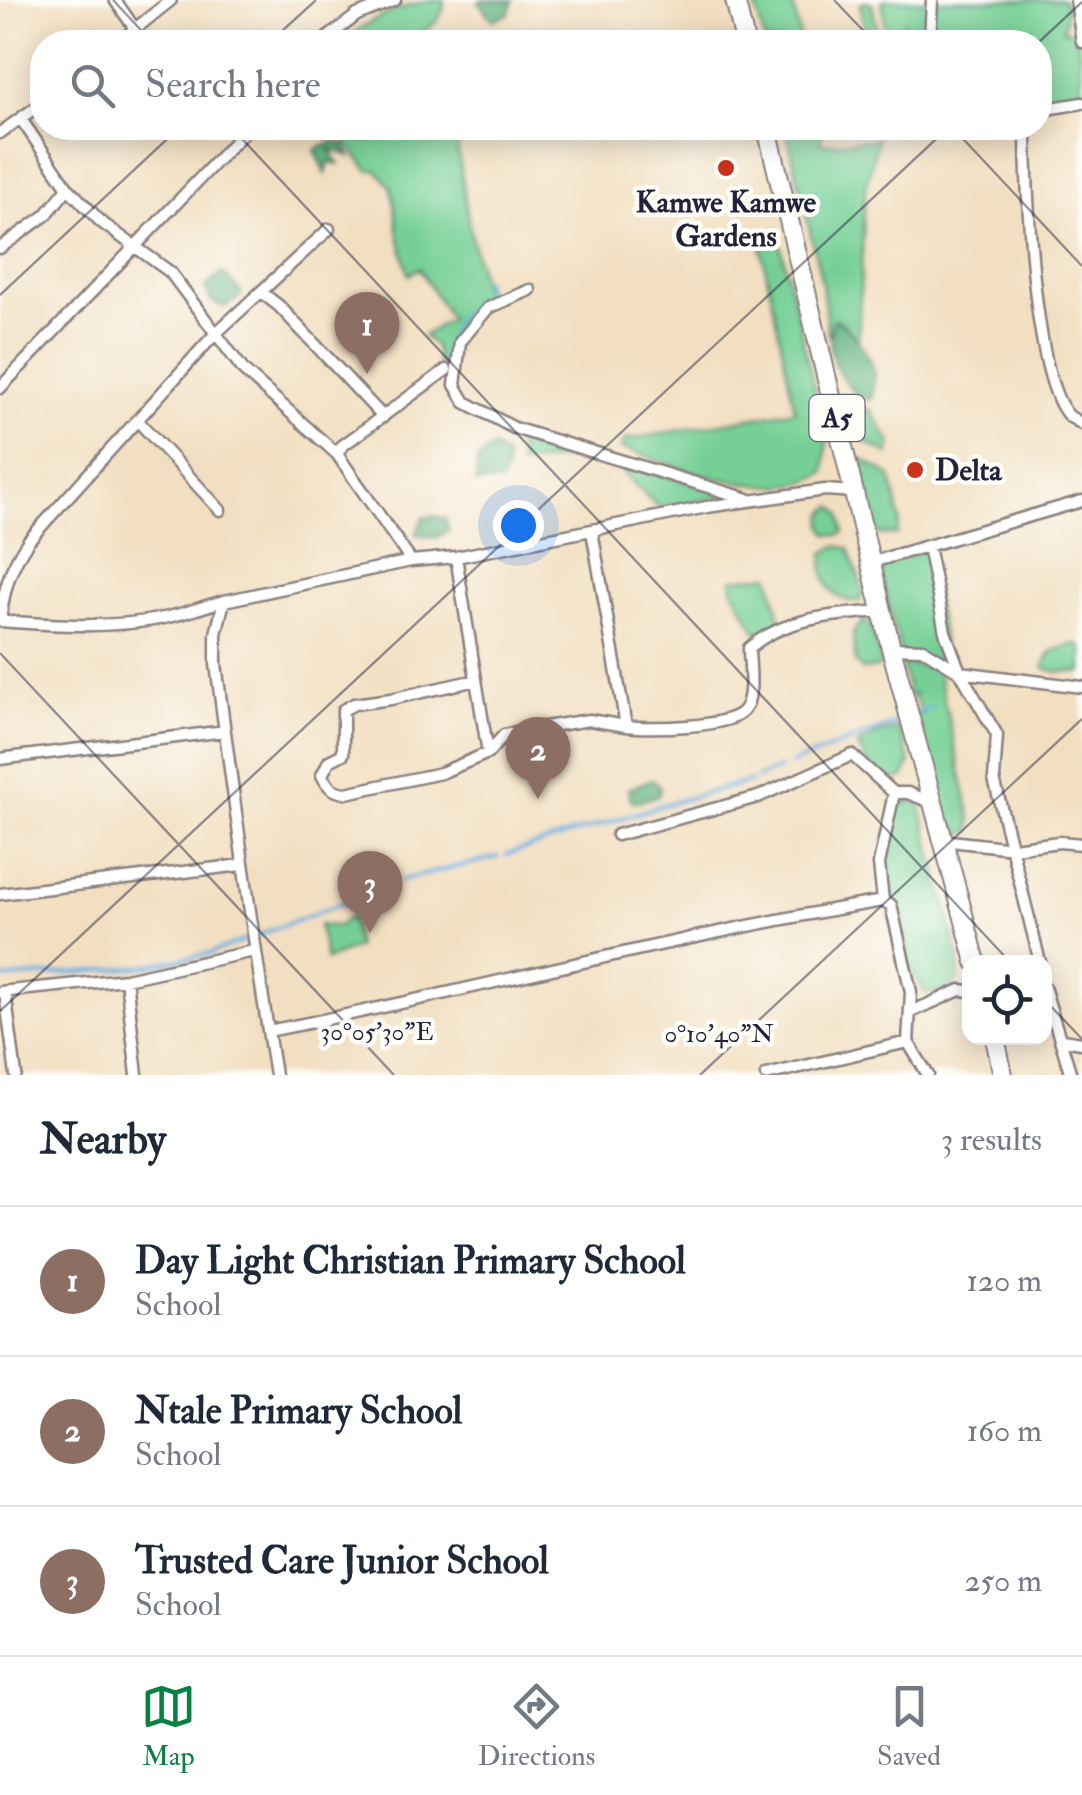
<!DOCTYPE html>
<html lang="en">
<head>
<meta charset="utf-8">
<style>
  :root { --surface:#fff; --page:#f6f6f7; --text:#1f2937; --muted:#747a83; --line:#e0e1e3; --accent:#0b8043 }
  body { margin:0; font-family:"IM FELL Double Pica",serif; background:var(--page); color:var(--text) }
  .controls { position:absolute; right:30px; bottom:30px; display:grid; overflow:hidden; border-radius:20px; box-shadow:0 5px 25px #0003 }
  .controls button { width:90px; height:90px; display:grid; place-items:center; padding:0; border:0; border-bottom:2px solid var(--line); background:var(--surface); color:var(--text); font:50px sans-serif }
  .you { position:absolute; left:518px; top:525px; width:35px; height:35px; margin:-25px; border:8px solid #fff; border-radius:50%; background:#1a73e8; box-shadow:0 0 0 15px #1a73e833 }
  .badge { display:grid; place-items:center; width:65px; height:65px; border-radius:50%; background:var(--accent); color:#fff; font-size:32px; font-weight:700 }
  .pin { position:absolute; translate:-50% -82px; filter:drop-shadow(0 2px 5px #0008) }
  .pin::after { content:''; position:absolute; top:52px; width:35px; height:30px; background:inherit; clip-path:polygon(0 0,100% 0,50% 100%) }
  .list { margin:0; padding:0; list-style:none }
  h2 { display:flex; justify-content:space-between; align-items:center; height:130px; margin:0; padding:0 40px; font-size:42px }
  h2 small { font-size:32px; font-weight:400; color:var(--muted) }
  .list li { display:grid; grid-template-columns:65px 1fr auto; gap:30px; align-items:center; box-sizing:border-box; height:150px; padding:0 40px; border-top:2px solid var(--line) }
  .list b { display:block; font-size:38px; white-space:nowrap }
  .list p { margin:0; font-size:32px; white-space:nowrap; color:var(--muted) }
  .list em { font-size:32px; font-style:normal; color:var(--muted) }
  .icon { flex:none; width:55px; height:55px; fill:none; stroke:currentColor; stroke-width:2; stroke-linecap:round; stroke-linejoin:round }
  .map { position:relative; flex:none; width:1082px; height:1075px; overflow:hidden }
  .search { position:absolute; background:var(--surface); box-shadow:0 5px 25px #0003; left:30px; right:30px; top:30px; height:110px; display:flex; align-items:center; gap:25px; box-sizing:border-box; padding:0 35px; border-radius:40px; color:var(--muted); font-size:38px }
  .sheet { height:580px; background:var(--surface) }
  nav { display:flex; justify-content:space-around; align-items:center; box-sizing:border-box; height:140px; border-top:2px solid var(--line); background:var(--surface); font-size:28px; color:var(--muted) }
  nav a { display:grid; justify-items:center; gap:5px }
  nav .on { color:var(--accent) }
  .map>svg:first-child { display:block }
  .green { fill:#76d096; stroke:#4c7968; stroke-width:2.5 }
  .forest { fill:#60b27f; stroke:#416a5d; stroke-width:2.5 }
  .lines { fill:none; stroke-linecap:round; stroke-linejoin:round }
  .stream { stroke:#6bafe0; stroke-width:4 }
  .minor-casing { stroke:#8a807e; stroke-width:15 }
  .trunk-casing { stroke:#8a807e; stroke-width:22 }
  .minor { stroke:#fff; stroke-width:10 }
  .trunk { stroke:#fff; stroke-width:18 }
  .ticks { fill:none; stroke:#22223b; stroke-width:2.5; stroke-opacity:0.45 }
  .poi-dot { fill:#c8321e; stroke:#fdfcf7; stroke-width:4 }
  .labels { text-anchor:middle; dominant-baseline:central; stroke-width:9; stroke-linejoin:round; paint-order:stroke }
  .shield { fill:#fdfcf7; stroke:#646373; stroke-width:2.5 }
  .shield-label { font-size:28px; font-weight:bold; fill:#22223b }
  .poi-label { font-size:30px; font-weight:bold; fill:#22223b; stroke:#fdfcf7 }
  .ticks-label { font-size:25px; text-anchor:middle; fill:#22223b; stroke:#fdfcf7; stroke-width:9; stroke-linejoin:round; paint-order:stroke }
</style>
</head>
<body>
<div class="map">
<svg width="1082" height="1075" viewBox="0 0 1082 1075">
  <rect width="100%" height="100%" fill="#fdfcf7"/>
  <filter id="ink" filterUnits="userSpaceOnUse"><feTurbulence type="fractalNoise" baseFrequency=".01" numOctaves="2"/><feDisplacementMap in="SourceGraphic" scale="20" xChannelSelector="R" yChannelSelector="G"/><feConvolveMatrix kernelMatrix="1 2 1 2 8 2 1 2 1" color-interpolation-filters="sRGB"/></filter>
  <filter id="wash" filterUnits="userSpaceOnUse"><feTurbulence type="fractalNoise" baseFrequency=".0048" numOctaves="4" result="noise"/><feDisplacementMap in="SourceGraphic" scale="40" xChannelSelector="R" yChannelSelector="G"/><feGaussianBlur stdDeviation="2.25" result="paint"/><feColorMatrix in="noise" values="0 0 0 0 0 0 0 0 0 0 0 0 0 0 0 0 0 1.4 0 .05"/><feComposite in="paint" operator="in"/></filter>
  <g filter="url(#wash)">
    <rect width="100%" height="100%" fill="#f2dfc1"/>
    <path class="green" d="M 431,0 L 444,0 C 445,42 375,43 345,42 C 364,20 403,6 431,0 Z
      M 754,0 L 792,0 L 801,42 L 765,42 Z
      M 884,0 L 1063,0 L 1067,9 L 1063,31 L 1078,32 L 1082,95 L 1040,102 L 1040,42 L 896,42 L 905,21 L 891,42 L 887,42 L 882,2 Z
      M 865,1 L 872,4 L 880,42 L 867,42 L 860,5 Z
      M 334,128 L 455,128 L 469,225 L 486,301 C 466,319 454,333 452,360 L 439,365 L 434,345 L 423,336 L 450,319 L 419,268 L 409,275 L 399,237 L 392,188 L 377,170 L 369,171 Z
      M 786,128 L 820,128 L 822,144 L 878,139 L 865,192 L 858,344 L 841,322 L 834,319 L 828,337 L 822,283 Z
      M 780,243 L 827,441 L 825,472 C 775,508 674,464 621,448 L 625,440 L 795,410 L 761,247 Z
      M 870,409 L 892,445 L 889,454 C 865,441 853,441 849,411 Z
      M 517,437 L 583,456 L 520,465 Z
      M 862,459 L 891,476 L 900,520 L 897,535 L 879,534 L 875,526 L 857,461 Z
      M 618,464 L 738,495 L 658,507 L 624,474 Z
      M 833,506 L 841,514 L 844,532 L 839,535 L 828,534 L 823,525 L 825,513 Z
      M 836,546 L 849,548 L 864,593 L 860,601 C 829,603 821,579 824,553 Z
      M 926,550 L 942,634 L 943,662 L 902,659 L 878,564 Z
      M 770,575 L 781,623 L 757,633 L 733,589 L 732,579 Z
      M 863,621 L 870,624 L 882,663 L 877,668 L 863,670 L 856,664 L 853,632 Z
      M 1073,644 L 1082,646 L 1082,672 L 1056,672 L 1043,667 L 1051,652 Z
      M 902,664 L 937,668 L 971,818 L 971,832 L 949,834 L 912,712 L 923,715 L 914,698 L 915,693 L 909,697 Z
      M 899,728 L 910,762 L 904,778 L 893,781 L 867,764 L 858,745 L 877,734 Z
      M 919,800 L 959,958 L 958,979 L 947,991 L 926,993 C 906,968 879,899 882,866 C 884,846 892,823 899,804 Z
      M 351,916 L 357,947 L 326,960 L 319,925 L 338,926 Z"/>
    <path class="forest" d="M 480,0 L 513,0 L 509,14 L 493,20 L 479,3 Z
      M 334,141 L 344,145 L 350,156 L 330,149 L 339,164 L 329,162 L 326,174 L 315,150 Z
      M 223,273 L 241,292 L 239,298 L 224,307 L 211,301 L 205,287 Z
      M 834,319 C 850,325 871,356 874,373 C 875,381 873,391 872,399 L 862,399 C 836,376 823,353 834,319 Z
      M 493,447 L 505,456 L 506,469 L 501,483 L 476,483 L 477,460 Z
      M 435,516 L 446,519 L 448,531 L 436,538 L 416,535 L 423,518 Z
      M 652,779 L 660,787 L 659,796 L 633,802 L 629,797 L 628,789 Z"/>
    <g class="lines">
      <path class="stream" d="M 452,388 C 444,368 444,335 460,317 C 466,309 478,303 486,297 L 484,280
        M 917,714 L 931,707
        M 791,764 L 904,720
        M 757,778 L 781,768
        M 506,855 L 659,806 L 751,781
        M 402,880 L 498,857
        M 0,979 L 139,967 L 209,954 L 392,884"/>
    </g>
  </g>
  <g filter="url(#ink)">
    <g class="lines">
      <g class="minor-casing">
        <path id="minor" d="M 115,0 L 135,29
          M 1076,0 L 1082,42
          M 119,42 L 171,0
          M 322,42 L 357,15 L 395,0
          M 930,42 L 932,0
          M 1040,110 L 1082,103
          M 21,119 L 68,188 L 101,222 L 170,272 L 244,371 L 337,454 L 411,561
          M 1026,128 C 1026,183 1033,379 1069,416 C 1073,419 1078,421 1082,424
          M 0,133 L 42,103
          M 0,248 L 46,215 L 68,188
          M 530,290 L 488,308 L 460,342 L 455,385 L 465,402 L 514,428 L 748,499
          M 261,292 L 279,306 L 383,417
          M 0,388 L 248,128
          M 139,422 L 220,510
          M 337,454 L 342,446 L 446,370
          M 928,546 L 945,632 L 960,672 L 997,735 L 994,779 L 1040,962
          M 456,557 L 488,753
          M 872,562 L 1082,501
          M 224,601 C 204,606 184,614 164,618 C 111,629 53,625 0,621 C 4,588 10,567 29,540 L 215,334 L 329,229
          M 891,648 L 923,649 L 960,672 L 1082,687
          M 476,680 L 391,699 L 354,704 L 343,710 L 343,754 L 329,761 L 322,775 C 327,786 333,792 346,793 L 441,773 L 488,753 L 504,735 L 520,731 L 589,720 L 626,726 L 592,531
          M 626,726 C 648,729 729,728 743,711 C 755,698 749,665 749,648 C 787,616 836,615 883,611
          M 0,759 L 225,731
          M 617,835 L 758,797 L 852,755 L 894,793
          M 941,840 L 1013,848 L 1059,842 L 1082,844
          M 0,894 L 242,865
          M 126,979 L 137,1075
          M 1044,987 L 1071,1075
          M 0,992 L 126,979 L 254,951
          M 5,992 L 16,1075
          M 911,1012 L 960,990 L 970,991
          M 268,1031 C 474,991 676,935 883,901
          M 1062,1040 L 1082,1043
          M 275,1075 C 253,938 234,802 216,664 L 216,634 L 224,601 L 411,561 L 456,557 L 707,507 L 825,490 L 854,492
          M 766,1075 L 908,1042
          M 928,1075 L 908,1042 L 911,992 L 891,905 L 883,901 L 879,864 L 894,793 L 908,793 L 931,802"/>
      </g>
      <g class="trunk-casing">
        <path id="trunk" d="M 735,0 L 745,42
          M 767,128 L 891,648 L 976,962
          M 995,1038 L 1003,1075"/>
      </g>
      <use href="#minor" class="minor"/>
      <use href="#trunk" class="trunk"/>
    </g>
  </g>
  <path class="ticks" d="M 113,0 L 152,42M 834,0 L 874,42M 270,42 L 316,0M 1039,42 L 1082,2M 232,128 L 1010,962M 953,128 L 1082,266M 0,295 L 179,128M 0,653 L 394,1075M 1044,999 L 1082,1039M 0,1011 L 948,128M 700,1075 L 1082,719"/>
  <g class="poi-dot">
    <circle cx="726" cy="168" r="10"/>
    <circle cx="915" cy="470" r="10"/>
  </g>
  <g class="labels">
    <rect class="shield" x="809.5" y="395" width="55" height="46" rx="8"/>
    <g class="shield-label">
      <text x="837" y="418">A5</text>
    </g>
    <g class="poi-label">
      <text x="726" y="202">Kamwe Kamwe<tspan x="726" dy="34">Gardens</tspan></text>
      <text x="935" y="470" text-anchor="start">Delta</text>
    </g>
  </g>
  <g class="ticks-label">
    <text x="377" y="1040">30°05'30"E</text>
    <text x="719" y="1042">0°10'40"N</text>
  </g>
</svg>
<div class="controls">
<button><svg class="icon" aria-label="locate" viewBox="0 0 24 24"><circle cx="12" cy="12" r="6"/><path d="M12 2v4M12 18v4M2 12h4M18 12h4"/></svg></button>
</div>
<div class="you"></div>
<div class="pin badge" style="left:367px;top:374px;background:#8d6e63">1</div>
<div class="pin badge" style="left:538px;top:799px;background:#8d6e63">2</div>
<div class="pin badge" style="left:370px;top:933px;background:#8d6e63">3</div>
<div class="search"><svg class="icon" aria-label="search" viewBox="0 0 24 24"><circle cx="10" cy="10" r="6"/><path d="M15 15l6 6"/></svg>Search here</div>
</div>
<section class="sheet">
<h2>Nearby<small>3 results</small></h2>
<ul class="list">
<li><span class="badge" style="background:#8d6e63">1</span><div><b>Day Light Christian Primary School</b><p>School</p></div><em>120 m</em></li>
<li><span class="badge" style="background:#8d6e63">2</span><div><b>Ntale Primary School</b><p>School</p></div><em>160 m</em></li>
<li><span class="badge" style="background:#8d6e63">3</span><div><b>Trusted Care Junior School</b><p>School</p></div><em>250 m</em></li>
</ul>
</section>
<nav>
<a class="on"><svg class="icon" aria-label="map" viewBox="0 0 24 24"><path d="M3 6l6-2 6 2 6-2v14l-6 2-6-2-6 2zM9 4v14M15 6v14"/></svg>Map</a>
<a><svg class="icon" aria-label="directions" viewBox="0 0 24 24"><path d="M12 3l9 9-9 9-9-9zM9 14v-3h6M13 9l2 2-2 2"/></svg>Directions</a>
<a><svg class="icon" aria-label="saved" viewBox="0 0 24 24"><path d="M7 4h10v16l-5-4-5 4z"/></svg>Saved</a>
</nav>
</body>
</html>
